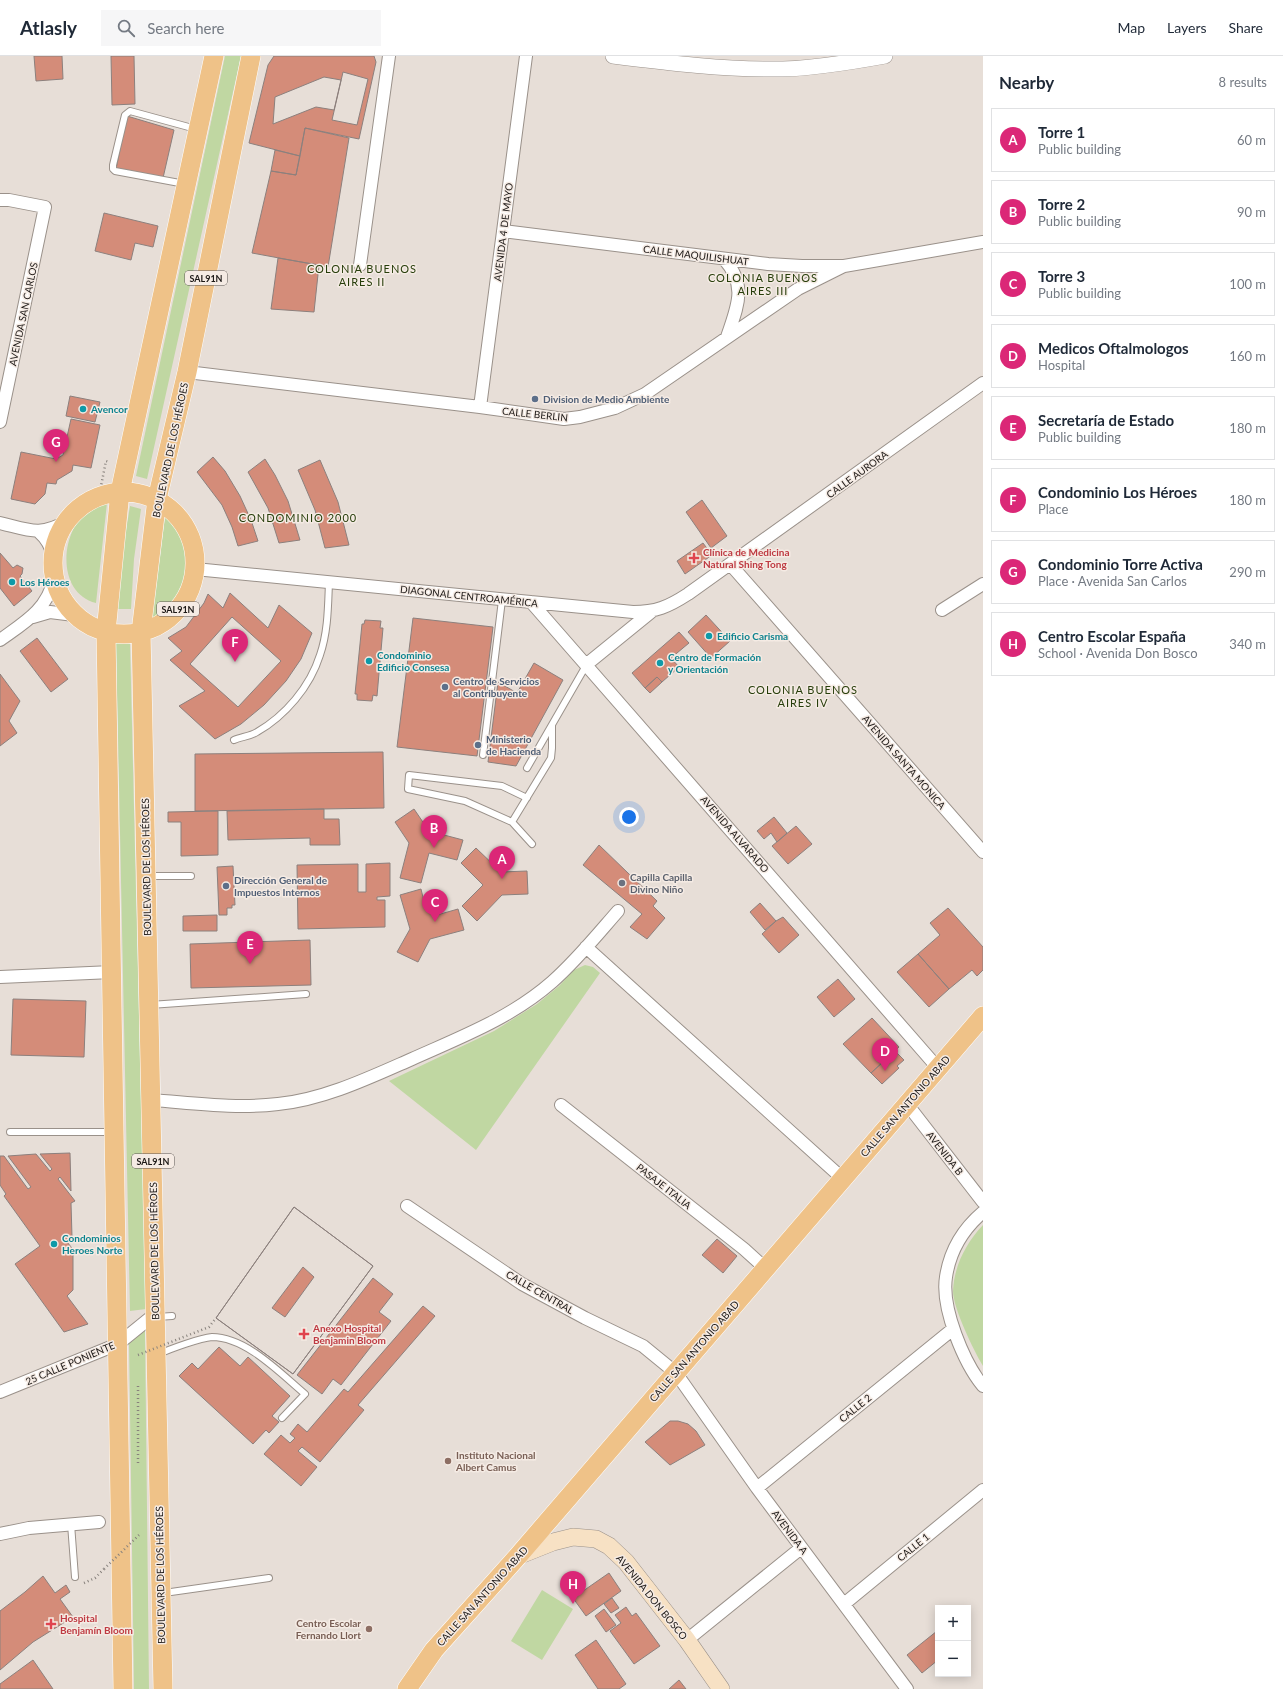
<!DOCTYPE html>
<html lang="en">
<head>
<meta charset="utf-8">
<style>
  :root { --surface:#fff; --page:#f6f6f7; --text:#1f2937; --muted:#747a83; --line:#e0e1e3; --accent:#db2777 }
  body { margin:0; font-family:Lato,sans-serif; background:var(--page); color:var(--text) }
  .controls { position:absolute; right:12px; bottom:12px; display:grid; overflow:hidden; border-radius:0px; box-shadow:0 2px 10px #0003 }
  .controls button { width:36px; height:36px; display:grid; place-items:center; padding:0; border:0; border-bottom:1px solid var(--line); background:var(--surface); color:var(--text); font:20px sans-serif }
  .you { position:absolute; left:629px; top:761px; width:14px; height:14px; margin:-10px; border:3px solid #fff; border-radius:50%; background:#1a73e8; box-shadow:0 0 0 6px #1a73e833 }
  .badge { display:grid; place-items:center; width:26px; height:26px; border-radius:50%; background:var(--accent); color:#fff; font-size:13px; font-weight:700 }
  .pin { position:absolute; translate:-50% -33px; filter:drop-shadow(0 1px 2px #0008) }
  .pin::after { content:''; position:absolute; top:21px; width:14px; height:12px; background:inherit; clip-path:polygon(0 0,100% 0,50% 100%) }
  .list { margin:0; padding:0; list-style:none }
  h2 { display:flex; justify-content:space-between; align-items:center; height:52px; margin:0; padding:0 16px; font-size:17px }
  h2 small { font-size:13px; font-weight:400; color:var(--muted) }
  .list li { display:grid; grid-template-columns:26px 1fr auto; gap:12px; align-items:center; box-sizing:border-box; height:64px; margin:0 8px 8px; padding:0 8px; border:1px solid var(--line); border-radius:0px }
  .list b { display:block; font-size:15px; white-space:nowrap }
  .list p { margin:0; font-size:13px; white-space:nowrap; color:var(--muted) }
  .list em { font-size:13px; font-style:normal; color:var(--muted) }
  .icon { flex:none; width:22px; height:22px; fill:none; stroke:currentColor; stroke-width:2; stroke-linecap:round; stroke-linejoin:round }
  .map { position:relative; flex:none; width:983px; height:1633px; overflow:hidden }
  header { display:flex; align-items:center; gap:24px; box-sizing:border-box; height:56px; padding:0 20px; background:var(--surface); border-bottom:1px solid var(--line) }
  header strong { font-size:19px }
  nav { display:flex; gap:22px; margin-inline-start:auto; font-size:14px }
  .search { width:280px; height:36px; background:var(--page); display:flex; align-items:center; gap:10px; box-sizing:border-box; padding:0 14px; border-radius:0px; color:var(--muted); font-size:15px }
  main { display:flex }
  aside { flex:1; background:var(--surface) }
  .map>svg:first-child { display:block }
  .green { fill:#c0d7a2 }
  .building { fill:#d48c79; stroke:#8c807d; fill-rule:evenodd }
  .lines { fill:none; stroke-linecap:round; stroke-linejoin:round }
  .service-casing { stroke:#9a918a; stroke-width:8 }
  .minor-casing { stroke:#9a918a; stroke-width:14 }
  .tertiary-casing { stroke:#9a918a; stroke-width:16 }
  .secondary-casing { stroke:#9a918a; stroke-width:18 }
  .primary-casing { stroke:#fff; stroke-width:20 }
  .path { stroke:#87817c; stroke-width:2.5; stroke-dasharray:1 3; stroke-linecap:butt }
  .service { stroke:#fff; stroke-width:6 }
  .minor { stroke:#fff; stroke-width:12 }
  .tertiary { stroke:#fff; stroke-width:15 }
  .secondary { stroke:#f7e1c4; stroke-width:17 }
  .primary { stroke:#efc288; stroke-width:19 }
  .path-bridge { stroke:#87817c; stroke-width:2.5; stroke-dasharray:1 3; stroke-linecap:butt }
  .service-dot { fill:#5c6f8a; stroke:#f5ebe4; stroke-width:1.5 }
  .culture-dot { fill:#0f9aa8; stroke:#f5ebe4; stroke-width:1.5 }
  .health-dot { fill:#e0444e; stroke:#f5ebe4; stroke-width:1.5 }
  .worship-dot { fill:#6b7280; stroke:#f5ebe4; stroke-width:1.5 }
  .education-dot { fill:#8d6e63; stroke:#f5ebe4; stroke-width:1.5 }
  .labels { text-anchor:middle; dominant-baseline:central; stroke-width:3; stroke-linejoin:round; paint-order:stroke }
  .shield { fill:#f5ebe4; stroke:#5d5754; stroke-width:1 }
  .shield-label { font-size:9px; font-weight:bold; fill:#1c1816 }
  .street-label { font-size:10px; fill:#1c1816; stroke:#f5ebe4 }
  .service-label { font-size:10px; font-weight:bold; fill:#4e5e75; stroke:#f5ebe4; text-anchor:start }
  .culture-label { font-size:10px; font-weight:bold; fill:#0d838f; stroke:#f5ebe4; text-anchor:start }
  .health-label { font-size:10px; font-weight:bold; fill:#be3a42; stroke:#f5ebe4; text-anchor:start }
  .worship-label { font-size:10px; font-weight:bold; fill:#5b616d; stroke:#f5ebe4; text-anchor:start }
  .education-label { font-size:10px; font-weight:bold; fill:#785e54; stroke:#f5ebe4; text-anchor:start }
  .neighbourhood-label { font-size:11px; letter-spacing:1px; fill:#273e0b; stroke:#f5ebe4 }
</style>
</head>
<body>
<header>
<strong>Atlasly</strong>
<div class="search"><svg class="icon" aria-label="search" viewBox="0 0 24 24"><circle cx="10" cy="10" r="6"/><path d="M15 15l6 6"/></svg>Search here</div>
<nav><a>Map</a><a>Layers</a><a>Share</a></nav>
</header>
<main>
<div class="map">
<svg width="983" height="1633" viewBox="0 0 983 1633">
  <rect width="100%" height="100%" fill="#e7ded7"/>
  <path class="green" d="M 225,0 L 241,0 L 147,423 L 136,420 Z
    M 107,447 L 96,547 C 49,535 62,452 107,447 Z
    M 130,450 L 141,453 L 134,503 L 131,553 L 117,553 L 121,505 Z
    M 165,461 C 175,471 186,482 189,497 C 193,523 175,552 152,563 Z
    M 116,585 L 130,585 L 146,1253 L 130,1255 Z
    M 585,909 L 593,911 L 600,917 L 476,1094 L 389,1025 L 494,975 L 537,948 L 559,930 L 574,914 Z
    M 983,1169 L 983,1310 C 974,1295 953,1252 953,1235 C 954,1210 966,1187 983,1169 Z
    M 145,1271 L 149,1633 L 134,1633 L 129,1285 Z
    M 542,1534 L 573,1553 L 542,1604 L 511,1585 Z"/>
  <path class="building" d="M 34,0 L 62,0 L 63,23 L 36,25 Z
    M 111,0 L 134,0 L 135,48 L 112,49 Z
    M 274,0 L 374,0 L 376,6 L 359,83 L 305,72 L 300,100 L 249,87 L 268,9 Z
    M 343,16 L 368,23 L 357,69 L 332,64 Z
    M 324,21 L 341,24 L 334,54 L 316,51 L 273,68 L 275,41 Z
    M 127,60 L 174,74 L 163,122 L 116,113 Z
    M 305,72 L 349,82 L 328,211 L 252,197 L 271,115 L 296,119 Z
    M 275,94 L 300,100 L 296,119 L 271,115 Z
    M 104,157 L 158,170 L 153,191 L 135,187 L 131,204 L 95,195 Z
    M 278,202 L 319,209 L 314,256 L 271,253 Z
    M 70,340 L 100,346 L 95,366 L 66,360 Z
    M 71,363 L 100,369 L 91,412 L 73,409 L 72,415 L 57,424 L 56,428 L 47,427 L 45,438 L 35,448 L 11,443 L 21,396 L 56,403 L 63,399 Z
    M 213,401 L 225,415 L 240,440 L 251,464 L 258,485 L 238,490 L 232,471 L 222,449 L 197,416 Z
    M 265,403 L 275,419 L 288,445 L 300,484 L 279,487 L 268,452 L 248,416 Z
    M 320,404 L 338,446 L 349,489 L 325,492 L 315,454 L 298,414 Z
    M 702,444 L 727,480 L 711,492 L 686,456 Z
    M 703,487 L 712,499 L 685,518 L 677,505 Z
    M 0,497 L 13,512 L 17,509 L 23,512 L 22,518 L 20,520 L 32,535 L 14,550 L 0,532 Z
    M 230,537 L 268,572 L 279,549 L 312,577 L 301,603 L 286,625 L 264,649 L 241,668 L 215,683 L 179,650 L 205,635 L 170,604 L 182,595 L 168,582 L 186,571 L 204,547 L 208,538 L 223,552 Z
    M 706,559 L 730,585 L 711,602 L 688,576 Z
    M 232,561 L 281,605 L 238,651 L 190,608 Z
    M 413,562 L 493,571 L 477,700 L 397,691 Z
    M 365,564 L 381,565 L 380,572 L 383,572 L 377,640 L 373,639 L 372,645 L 357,644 L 357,638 L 355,638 L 362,568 L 364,568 Z
    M 679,576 L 689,587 L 671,602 L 679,611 L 662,626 L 657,621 L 645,632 L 632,617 Z
    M 37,582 L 68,623 L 51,636 L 20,595 Z
    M 534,607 L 563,624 L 516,710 L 488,706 L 498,626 L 517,637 Z
    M 0,618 L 20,645 L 9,665 L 17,677 L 0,690 Z
    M 657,621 L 662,626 L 650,637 L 645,632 Z
    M 383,696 L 384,752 L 195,755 L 195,698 Z
    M 324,753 L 324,763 L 339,763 L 340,789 L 310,789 L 310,782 L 228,784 L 227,755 Z
    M 414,753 L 429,775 L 463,784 L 457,804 L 429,797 L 421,827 L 400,822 L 409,787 L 395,766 Z
    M 218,755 L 218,799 L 181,800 L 181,766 L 168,766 L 168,756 Z
    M 774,761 L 787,777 L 777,786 L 771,777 L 764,783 L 757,775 Z
    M 796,770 L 812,788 L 788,808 L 772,790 Z
    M 599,789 L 657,845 L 653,850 L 665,862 L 647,883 L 630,871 L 642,858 L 583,809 Z
    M 476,792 L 501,816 L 527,815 L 528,838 L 502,839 L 477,865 L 462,850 L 483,829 L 461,807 Z
    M 390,807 L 390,840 L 377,841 L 377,844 L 385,844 L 385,871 L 298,873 L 297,809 L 358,808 L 358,836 L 366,836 L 366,808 Z
    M 233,810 L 235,849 L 232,849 L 232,852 L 227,852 L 227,859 L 219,859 L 217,811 Z
    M 421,833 L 426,854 L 437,859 L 458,853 L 464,874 L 430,883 L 418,906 L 397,896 L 410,873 L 400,839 Z
    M 760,847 L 776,865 L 765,874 L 750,856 Z
    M 948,852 L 983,891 L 983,914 L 977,920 L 972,914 L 949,933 L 918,898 L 940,879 L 930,867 Z
    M 217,859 L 217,875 L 183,875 L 183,860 Z
    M 783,861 L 799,879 L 779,897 L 762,878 L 776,865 Z
    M 310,884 L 311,929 L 191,932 L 190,888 Z
    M 918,898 L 949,933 L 929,951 L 897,916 Z
    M 838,923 L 855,943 L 834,961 L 817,941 Z
    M 13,943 L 86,945 L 84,1001 L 11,999 Z
    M 872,962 L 899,991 L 871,1017 L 843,988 Z
    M 895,995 L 904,1004 L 897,1010 L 899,1012 L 882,1028 L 871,1017 Z
    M 70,1097 L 71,1135 L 60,1121 L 58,1123 L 75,1145 L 71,1147 L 72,1181 L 67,1186 L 76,1197 L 73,1199 L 73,1234 L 67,1240 L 88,1268 L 64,1276 L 15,1208 L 40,1190 L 4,1140 L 6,1138 L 0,1129 L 0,1100 L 4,1100 L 28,1133 L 31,1131 L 8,1100 L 36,1098 L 50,1115 L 52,1113 L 40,1098 Z
    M 294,1151 L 373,1210 L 293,1318 L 216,1262 ZM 303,1211 L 314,1221 L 285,1261 L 272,1252 Z
    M 294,1151 L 373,1210 L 293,1318 L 216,1262 Z
    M 717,1183 L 737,1200 L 723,1217 L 702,1199 Z
    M 373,1222 L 393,1238 L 379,1256 L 391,1265 L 341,1329 L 333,1323 L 322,1338 L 297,1319 Z
    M 423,1250 L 435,1260 L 358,1349 L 364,1354 L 320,1406 L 302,1391 L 298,1395 L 317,1411 L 301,1430 L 264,1398 L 281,1379 L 290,1387 L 295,1382 L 290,1378 L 298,1368 L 307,1376 L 344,1333 L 348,1336 Z
    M 219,1291 L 240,1310 L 248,1301 L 290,1340 L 272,1360 L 279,1366 L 269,1377 L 266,1374 L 253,1388 L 179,1320 L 192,1307 L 198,1313 Z
    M 670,1365 L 678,1365 L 688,1368 L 696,1375 L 705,1389 L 670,1409 L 645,1386 Z
    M 609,1517 L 621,1535 L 586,1560 L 573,1542 Z
    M 43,1520 L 55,1537 L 66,1529 L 70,1536 L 60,1543 L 73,1561 L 33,1586 L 0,1614 L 0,1555 L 25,1536 Z
    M 612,1542 L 619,1552 L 611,1557 L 604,1548 Z
    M 626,1551 L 632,1560 L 636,1557 L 660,1590 L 634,1608 L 610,1575 L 621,1567 L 615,1559 Z
    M 604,1553 L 616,1569 L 606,1576 L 595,1560 Z
    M 937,1575 L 938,1604 L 922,1617 L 907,1599 Z
    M 596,1584 L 626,1628 L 619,1633 L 598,1633 L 575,1599 Z
    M 33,1604 L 53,1633 L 0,1633 L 0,1628 Z
    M 679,1624 L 686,1633 L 669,1633 Z"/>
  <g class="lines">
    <g class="service-casing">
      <path id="service" d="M 185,128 L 115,115 L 113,113 L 113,109 L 125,59 L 130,55 L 196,73
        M 234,684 C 241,681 251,680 257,676 C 285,660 310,631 320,599 C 328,576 328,551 329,526
        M 483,699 L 502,544
        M 527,712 L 587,608
        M 527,742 L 502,730 L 409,719 L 408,733 L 465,745 L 512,766 L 532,788
        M 512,766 L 551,702 L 552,692 L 552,670
        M 148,820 L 191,820
        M 150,949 L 306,938
        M 10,1076 L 113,1076
        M 157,1261 L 172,1260
        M 159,1298 C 170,1293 200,1282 212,1281 C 246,1281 280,1317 305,1338 L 282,1362
        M 71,1468 L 75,1521
        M 164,1537 L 269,1522"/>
    </g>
    <g class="minor-casing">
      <path id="minor" d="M 0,144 L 9,144 L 45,151 L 0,366
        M 503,175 L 768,208 L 802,210 L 844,210 L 983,186
        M 724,203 C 748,230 737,251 727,281
        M 360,209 L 389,0
        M 187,316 L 480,351 L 564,363 L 580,361 L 615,352 L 645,338 L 798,233 L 844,210
        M 480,351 L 526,0
        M 0,467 C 29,474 40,481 67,465
        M 39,476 C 47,483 51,490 53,500
        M 730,508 L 983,796
        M 195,513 L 633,556 C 656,556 668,551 688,538 L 983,327
        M 531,546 L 937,1011
        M 942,554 L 983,528
        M 33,561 L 50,556 L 74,559
        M 0,584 C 25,566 47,554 54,523
        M 587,608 L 651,556
        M 586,891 L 842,1122
        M 0,921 L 112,916
        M 152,1044 C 194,1047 236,1053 278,1048 C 323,1044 371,1021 412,1003 C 461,981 511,962 552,926 C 576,905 597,879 618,855
        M 907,1048 L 983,1146
        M 561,1049 L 744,1193 L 765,1212
        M 407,1150 L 522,1228 L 585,1262 L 643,1290 L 676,1317 L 757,1432 L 907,1633
        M 983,1156 C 963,1173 950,1194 946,1221 C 941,1252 964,1307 983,1330
        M 0,1336 L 118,1288 L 155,1258
        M 757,1432 L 953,1273
        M 0,1478 L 29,1472 L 99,1466
        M 844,1548 L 983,1434
        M 687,1584 L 801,1492"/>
    </g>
    <g class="tertiary-casing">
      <path id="tertiary" d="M 613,0 C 669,7 726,14 783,13 C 817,12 852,6 885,0"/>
    </g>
    <g class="secondary-casing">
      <path id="secondary" d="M 518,1500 L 553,1486 L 573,1481 L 596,1483 L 609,1490 L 626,1506 L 687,1584 L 721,1633"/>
    </g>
    <g class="primary-casing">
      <path id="primary" d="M53 507a71 71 0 1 1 142 0a71 71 0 1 1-142 0Z
        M 123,1633 L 106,576 L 120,436 L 214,0
        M 163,1633 L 141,576 L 157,443 L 187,316 L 251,0
        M 407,1633 L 434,1594 L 518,1500 L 983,960"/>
    </g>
    <path class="path" d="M 99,440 L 106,405 L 109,406
      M 138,1407 L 138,1330
      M 84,1527 L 95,1522 L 104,1513"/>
    <use href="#service" class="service"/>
    <use href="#minor" class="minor"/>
    <use href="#tertiary" class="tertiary"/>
    <use href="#secondary" class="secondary"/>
    <use href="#primary" class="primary"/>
    <path class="path-bridge" d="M 138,1299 L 209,1271 L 216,1262
      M 104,1513 L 139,1479"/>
  </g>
  <g class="service-dot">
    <circle cx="535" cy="343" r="4"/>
    <circle cx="445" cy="631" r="4"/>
    <circle cx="478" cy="689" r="4"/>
    <circle cx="226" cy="830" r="4"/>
  </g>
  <g class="culture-dot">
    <circle cx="83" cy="353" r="4"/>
    <circle cx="12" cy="526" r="4"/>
    <circle cx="709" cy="580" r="4"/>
    <circle cx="369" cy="605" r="4"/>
    <circle cx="660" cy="607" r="4"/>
    <circle cx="54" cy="1188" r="4"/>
  </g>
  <g class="health-dot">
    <path d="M692 496h4v4h4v4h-4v4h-4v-4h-4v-4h4z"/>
    <path d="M302 1272h4v4h4v4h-4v4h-4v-4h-4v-4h4z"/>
    <path d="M49 1562h4v4h4v4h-4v4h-4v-4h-4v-4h4z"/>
  </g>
  <circle class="worship-dot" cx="622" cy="827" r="4"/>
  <g class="education-dot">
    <circle cx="448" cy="1405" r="4"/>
    <circle cx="369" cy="1573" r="4"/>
  </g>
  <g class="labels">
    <g class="shield">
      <rect x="185" y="215" width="42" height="14" rx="3"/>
      <rect x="157" y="546" width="42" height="14" rx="3"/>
      <rect x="132" y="1098" width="42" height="14" rx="3"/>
    </g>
    <g class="shield-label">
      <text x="206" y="222">SAL91N</text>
      <text x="178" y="553">SAL91N</text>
      <text x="153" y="1105">SAL91N</text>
    </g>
    <g class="street-label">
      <text transform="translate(503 176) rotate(-83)">AVENIDA 4 DE MAYO</text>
      <text transform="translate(696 199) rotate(7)">CALLE MAQUILISHUAT</text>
      <text transform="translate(23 258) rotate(-78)">AVENIDA SAN CARLOS</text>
      <text transform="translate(535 358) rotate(6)">CALLE BERLIN</text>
      <text transform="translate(170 394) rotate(-78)">BOULEVARD DE LOS HÉROES</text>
      <text transform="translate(857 418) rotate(-36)">CALLE AURORA</text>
      <text transform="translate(469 540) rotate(6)">DIAGONAL CENTROAMÉRICA</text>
      <text transform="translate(904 706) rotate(49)">AVENIDA SANTA MONICA</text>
      <text transform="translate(735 778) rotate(49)">AVENIDA ALVARADO</text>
      <text transform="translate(146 811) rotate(-91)">BOULEVARD DE LOS HÉROES</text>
      <text transform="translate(905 1050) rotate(-49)">CALLE SAN ANTONIO ABAD</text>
      <text transform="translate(945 1097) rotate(52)">AVENIDA B</text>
      <text transform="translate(664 1130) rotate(38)">PASAJE ITALIA</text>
      <text transform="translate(154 1195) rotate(-91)">BOULEVARD DE LOS HÉROES</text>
      <text transform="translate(540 1236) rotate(30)">CALLE CENTRAL</text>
      <text transform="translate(694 1295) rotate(-49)">CALLE SAN ANTONIO ABAD</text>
      <text transform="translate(70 1307) rotate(-23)">25 CALLE PONIENTE</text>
      <text transform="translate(855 1352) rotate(-39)">CALLE 2</text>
      <text transform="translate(790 1476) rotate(53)">AVENIDA A</text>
      <text transform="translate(913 1491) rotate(-39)">CALLE 1</text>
      <text transform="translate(160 1519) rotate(-91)">BOULEVARD DE LOS HÉROES</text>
      <text transform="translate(482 1540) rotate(-48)">CALLE SAN ANTONIO ABAD</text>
      <text transform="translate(652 1541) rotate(51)">AVENIDA DON BOSCO</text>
    </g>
    <g class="service-label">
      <text x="543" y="343">Division de Medio Ambiente</text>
      <text x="453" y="625">Centro de Servicios<tspan x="453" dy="12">al Contribuyente</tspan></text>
      <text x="486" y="683">Ministerio<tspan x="486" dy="12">de Hacienda</tspan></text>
      <text x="234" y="824">Dirección General de<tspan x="234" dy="12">Impuestos Internos</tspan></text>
    </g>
    <g class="culture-label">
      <text x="91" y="353">Avencor</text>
      <text x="20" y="526">Los Héroes</text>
      <text x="717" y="580">Edificio Carisma</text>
      <text x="377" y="599">Condominio<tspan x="377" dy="12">Edificio Consesa</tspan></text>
      <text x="668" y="601">Centro de Formación<tspan x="668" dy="12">y Orientación</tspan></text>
      <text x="62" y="1182">Condominios<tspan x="62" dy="12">Heroes Norte</tspan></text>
    </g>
    <g class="health-label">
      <text x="703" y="496">Clínica de Medicina<tspan x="703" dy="12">Natural Shing Tong</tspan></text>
      <text x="313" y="1272">Anexo Hospital<tspan x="313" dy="12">Benjamin Bloom</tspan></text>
      <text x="60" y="1562">Hospital<tspan x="60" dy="12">Benjamín Bloom</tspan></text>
    </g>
    <g class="worship-label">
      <text x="630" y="821">Capilla Capilla<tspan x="630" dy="12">Divino Niño</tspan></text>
    </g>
    <g class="education-label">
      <text x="456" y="1399">Instituto Nacional<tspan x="456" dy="12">Albert Camus</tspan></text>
      <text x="361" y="1567" text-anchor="end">Centro Escolar<tspan x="361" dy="12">Fernando Llort</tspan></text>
    </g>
    <g class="neighbourhood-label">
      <text x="362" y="212">COLONIA BUENOS<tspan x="362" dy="13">AIRES II</tspan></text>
      <text x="763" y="221">COLONIA BUENOS<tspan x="763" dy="13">AIRES III</tspan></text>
      <text x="298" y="461">CONDOMINIO 2000</text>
      <text x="803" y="633">COLONIA BUENOS<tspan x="803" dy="13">AIRES IV</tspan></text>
    </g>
  </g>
</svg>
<div class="controls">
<button>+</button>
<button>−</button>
</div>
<div class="you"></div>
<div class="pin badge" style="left:502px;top:823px">A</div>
<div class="pin badge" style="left:434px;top:792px">B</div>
<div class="pin badge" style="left:435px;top:866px">C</div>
<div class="pin badge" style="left:885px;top:1015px">D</div>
<div class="pin badge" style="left:250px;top:908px">E</div>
<div class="pin badge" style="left:235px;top:606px">F</div>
<div class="pin badge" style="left:56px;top:406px">G</div>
<div class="pin badge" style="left:573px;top:1548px">H</div>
</div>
<aside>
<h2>Nearby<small>8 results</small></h2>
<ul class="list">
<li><span class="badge">A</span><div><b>Torre 1</b><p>Public building</p></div><em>60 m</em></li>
<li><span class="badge">B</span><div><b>Torre 2</b><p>Public building</p></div><em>90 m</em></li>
<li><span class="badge">C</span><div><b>Torre 3</b><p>Public building</p></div><em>100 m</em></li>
<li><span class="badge">D</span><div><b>Medicos Oftalmologos</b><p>Hospital</p></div><em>160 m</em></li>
<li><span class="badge">E</span><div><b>Secretaría de Estado</b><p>Public building</p></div><em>180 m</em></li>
<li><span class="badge">F</span><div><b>Condominio Los Héroes</b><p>Place</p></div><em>180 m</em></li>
<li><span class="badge">G</span><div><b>Condominio Torre Activa</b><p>Place · Avenida San Carlos</p></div><em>290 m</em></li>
<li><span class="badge">H</span><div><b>Centro Escolar España</b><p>School · Avenida Don Bosco</p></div><em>340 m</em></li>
</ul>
</aside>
</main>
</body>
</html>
